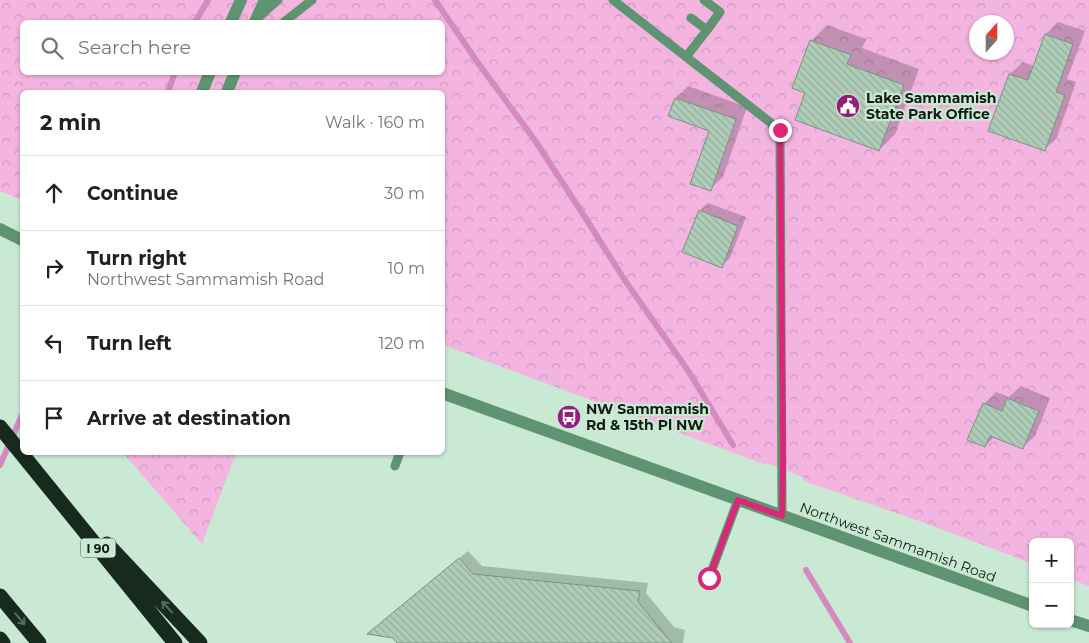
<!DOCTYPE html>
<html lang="en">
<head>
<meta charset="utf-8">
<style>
  :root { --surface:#fff; --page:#f2f2f2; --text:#202124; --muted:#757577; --line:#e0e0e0 }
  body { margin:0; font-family:Montserrat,sans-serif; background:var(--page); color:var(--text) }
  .controls { position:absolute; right:15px; bottom:15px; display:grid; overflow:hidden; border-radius:8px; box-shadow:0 1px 4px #0004 }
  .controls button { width:45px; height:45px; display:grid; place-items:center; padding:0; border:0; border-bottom:1px solid var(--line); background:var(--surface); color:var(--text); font:25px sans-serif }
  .compass { position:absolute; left:969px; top:15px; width:45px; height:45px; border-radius:50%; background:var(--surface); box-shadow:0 1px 4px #0004; rotate:21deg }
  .stop { position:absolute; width:15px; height:15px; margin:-11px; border:4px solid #db2777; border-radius:50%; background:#fff }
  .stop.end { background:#db2777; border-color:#fff; box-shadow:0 1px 5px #0008 }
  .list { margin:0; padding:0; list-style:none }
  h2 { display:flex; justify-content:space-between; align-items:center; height:65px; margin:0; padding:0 20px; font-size:21px }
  h2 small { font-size:16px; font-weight:400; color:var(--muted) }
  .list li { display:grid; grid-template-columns:32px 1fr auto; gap:15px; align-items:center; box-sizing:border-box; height:75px; padding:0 20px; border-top:1px solid var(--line) }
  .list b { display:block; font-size:19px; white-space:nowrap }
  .list p { margin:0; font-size:16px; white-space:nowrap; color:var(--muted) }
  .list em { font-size:16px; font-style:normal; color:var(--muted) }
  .icon { flex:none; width:28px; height:28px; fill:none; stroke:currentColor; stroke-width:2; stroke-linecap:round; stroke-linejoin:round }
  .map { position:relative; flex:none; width:1089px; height:643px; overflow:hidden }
  .search { position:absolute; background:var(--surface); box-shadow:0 1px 4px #0004; left:20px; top:20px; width:425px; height:55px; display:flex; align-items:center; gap:12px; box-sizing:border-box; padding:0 18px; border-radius:8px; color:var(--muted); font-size:19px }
  .panel { position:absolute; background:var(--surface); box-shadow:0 1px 4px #0004; left:20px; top:90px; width:425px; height:365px; border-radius:8px }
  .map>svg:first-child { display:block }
  .forest { fill:url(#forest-crowns); fill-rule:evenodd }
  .shadow { fill:#0003 }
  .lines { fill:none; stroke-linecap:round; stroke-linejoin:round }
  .stream { stroke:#d48abe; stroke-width:6 }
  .building { fill:url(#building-back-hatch); stroke:#779481 }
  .service { stroke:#5e9471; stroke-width:9 }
  .minor { stroke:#5e9471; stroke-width:12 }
  .tertiary { stroke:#5e9471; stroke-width:12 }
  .motorway { stroke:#172a1e; stroke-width:15 }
  .oneway { stroke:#566d5e }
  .route { stroke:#db2777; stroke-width:6 }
  .labels { text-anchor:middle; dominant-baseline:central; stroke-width:4.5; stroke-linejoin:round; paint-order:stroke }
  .shield { fill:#cae9d4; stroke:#48594e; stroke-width:1 }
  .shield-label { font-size:12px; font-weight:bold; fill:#101b14 }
  .poi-label { font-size:14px; font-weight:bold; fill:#101b14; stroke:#cae9d4; text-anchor:start }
  .street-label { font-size:14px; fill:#101b14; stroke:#cae9d4 }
</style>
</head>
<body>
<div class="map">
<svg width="1089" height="643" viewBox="0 0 1089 643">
  <defs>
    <pattern id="forest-crowns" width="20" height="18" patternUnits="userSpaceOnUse" patternTransform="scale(1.25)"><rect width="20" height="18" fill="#f3b4df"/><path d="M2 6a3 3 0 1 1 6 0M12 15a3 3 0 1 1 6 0" fill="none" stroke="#cf9abe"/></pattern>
    <pattern id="building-back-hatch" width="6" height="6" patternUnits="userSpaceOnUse" patternTransform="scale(1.25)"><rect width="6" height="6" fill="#aeccb8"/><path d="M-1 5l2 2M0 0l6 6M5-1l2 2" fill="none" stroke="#95af9d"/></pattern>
  </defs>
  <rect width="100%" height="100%" fill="#cae9d4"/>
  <path class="forest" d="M 0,0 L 1089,0 L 1089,586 L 1070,579 L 1070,542 L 1033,542 L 1033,564 L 922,522 L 804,481 L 803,477 L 767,463 L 766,465 L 443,345 L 442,92 L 22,92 L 22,200 L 0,191 ZM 22,22 L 442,22 L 442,72 L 22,72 ZM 976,22 L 1006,22 L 1006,52 L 976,52 Z
    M 123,453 L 236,453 L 202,544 Z"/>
  <path class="shadow" d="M 1058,22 L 1085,31 L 1067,79 L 1076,82 L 1057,137 L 1044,150 L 1010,74 L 1023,62 L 1034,66 L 1046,34 Z
    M 827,25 L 866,39 L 862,48 L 919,69 L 895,134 L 879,150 L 806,92 L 811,41 Z
    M 688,86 L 747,107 L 723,177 L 710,189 L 711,130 L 676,98 Z
    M 708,203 L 746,217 L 730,258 L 721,266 L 700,211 Z
    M 1021,386 L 1050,398 L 1035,436 L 1022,448 L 995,436 L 985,446 L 984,404 L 996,392 L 1009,397 Z
    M 468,551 L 482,566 L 648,583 L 646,593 L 674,627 L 685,630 L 683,643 L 399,643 L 393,636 L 369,633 Z"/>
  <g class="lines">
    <path class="stream" d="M 435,0 L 478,63 L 534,139 L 583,214 L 624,279 L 689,372 L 733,445
      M 195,22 L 208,0
      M 168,92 L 175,72
      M 0,465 L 22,415
      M 806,570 L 850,643"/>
  </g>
  <path class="building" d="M 1045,34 L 1073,44 L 1056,92 L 1065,95 L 1045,151 L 988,131 L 1009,74 L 1028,80 Z
    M 810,40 L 851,55 L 847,64 L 904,85 L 879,151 L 795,120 L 805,93 L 792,88 Z
    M 675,98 L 736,119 L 711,191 L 690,184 L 709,131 L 668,116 Z
    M 699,210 L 738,226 L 722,268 L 682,252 Z
    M 1007,398 L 1039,411 L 1023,449 L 990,436 L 985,447 L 967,440 L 983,403 L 1002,411 Z
    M 459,558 L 473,574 L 640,591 L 638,602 L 672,643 L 397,643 L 393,638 L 367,634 Z"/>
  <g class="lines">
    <path class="service" d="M 613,0 L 780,130 L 782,516
      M 704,0 L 720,12 L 707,30
      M 260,16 L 278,0
      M 284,22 L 312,0
      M 686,57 L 707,30 L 691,18
      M 395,466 L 400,452
      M 709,578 L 738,500"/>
    <path class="minor" d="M 231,22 L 241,0
      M 255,22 L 265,0
      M 202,92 L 210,72
      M 227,92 L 235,72"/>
    <path class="tertiary" d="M 0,229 L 22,240
      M 442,393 L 1033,606
      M 1070,620 L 1089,626"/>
    <path class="motorway" d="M 0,427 L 175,643
      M 107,544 L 200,643
      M 0,596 L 39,643
      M 0,639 L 3,643"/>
  </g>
  <defs><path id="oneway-shaft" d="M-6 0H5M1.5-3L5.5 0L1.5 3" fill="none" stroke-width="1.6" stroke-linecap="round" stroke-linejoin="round" transform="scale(1.25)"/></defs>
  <g class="oneway">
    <use href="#oneway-shaft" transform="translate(167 607) rotate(-133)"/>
    <use href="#oneway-shaft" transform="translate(20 619) rotate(50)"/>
  </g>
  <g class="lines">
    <path class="route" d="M 709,578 L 738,500 L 782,516 L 783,456 L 780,130"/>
  </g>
  <defs>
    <g id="civic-disc" transform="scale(1.25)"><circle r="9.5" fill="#941e7b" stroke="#cae9d4"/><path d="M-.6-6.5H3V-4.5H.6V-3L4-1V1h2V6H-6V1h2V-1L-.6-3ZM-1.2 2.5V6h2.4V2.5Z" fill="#fff"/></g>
    <g id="bus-disc" transform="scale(1.25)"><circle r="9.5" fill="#941e7b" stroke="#cae9d4"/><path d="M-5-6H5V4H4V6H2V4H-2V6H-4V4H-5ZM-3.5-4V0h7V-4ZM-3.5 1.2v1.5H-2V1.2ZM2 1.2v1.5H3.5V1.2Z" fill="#fff"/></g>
  </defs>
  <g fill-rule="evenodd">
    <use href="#civic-disc" x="848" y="106"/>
    <use href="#bus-disc" x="569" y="417"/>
  </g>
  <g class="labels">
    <rect class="shield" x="80.5" y="538.5" width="35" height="19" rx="4"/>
    <g class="shield-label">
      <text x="98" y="548">I 90</text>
    </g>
    <g class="poi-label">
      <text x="866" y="98">Lake Sammamish<tspan x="866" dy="16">State Park Office</tspan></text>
      <text x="586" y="409">NW Sammamish<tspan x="586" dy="16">Rd &amp; 15th Pl NW</tspan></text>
    </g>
    <g class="street-label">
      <text transform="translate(898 542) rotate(20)">Northwest Sammamish Road</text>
    </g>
  </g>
</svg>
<div class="controls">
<button>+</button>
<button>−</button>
</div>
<svg class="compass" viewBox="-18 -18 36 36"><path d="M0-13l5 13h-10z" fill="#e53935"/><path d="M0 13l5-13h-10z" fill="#757577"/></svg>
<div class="stop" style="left:709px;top:578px"></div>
<div class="stop end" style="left:780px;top:130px"></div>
<div class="search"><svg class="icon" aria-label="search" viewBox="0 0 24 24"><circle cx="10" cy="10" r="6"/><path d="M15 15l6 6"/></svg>Search here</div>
<section class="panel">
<h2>2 min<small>Walk · 160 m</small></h2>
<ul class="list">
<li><svg class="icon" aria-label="ahead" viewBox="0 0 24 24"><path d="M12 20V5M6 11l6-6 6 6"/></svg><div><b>Continue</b></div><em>30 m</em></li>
<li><svg class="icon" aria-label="right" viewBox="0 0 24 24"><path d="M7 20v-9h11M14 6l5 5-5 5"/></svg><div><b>Turn right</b><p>Northwest Sammamish Road</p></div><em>10 m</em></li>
<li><svg class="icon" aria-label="left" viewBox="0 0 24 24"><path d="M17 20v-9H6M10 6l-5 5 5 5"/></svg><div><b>Turn left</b></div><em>120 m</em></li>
<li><svg class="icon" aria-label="arrive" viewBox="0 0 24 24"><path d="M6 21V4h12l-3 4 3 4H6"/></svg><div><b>Arrive at destination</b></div></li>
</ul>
</section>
</div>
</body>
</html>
